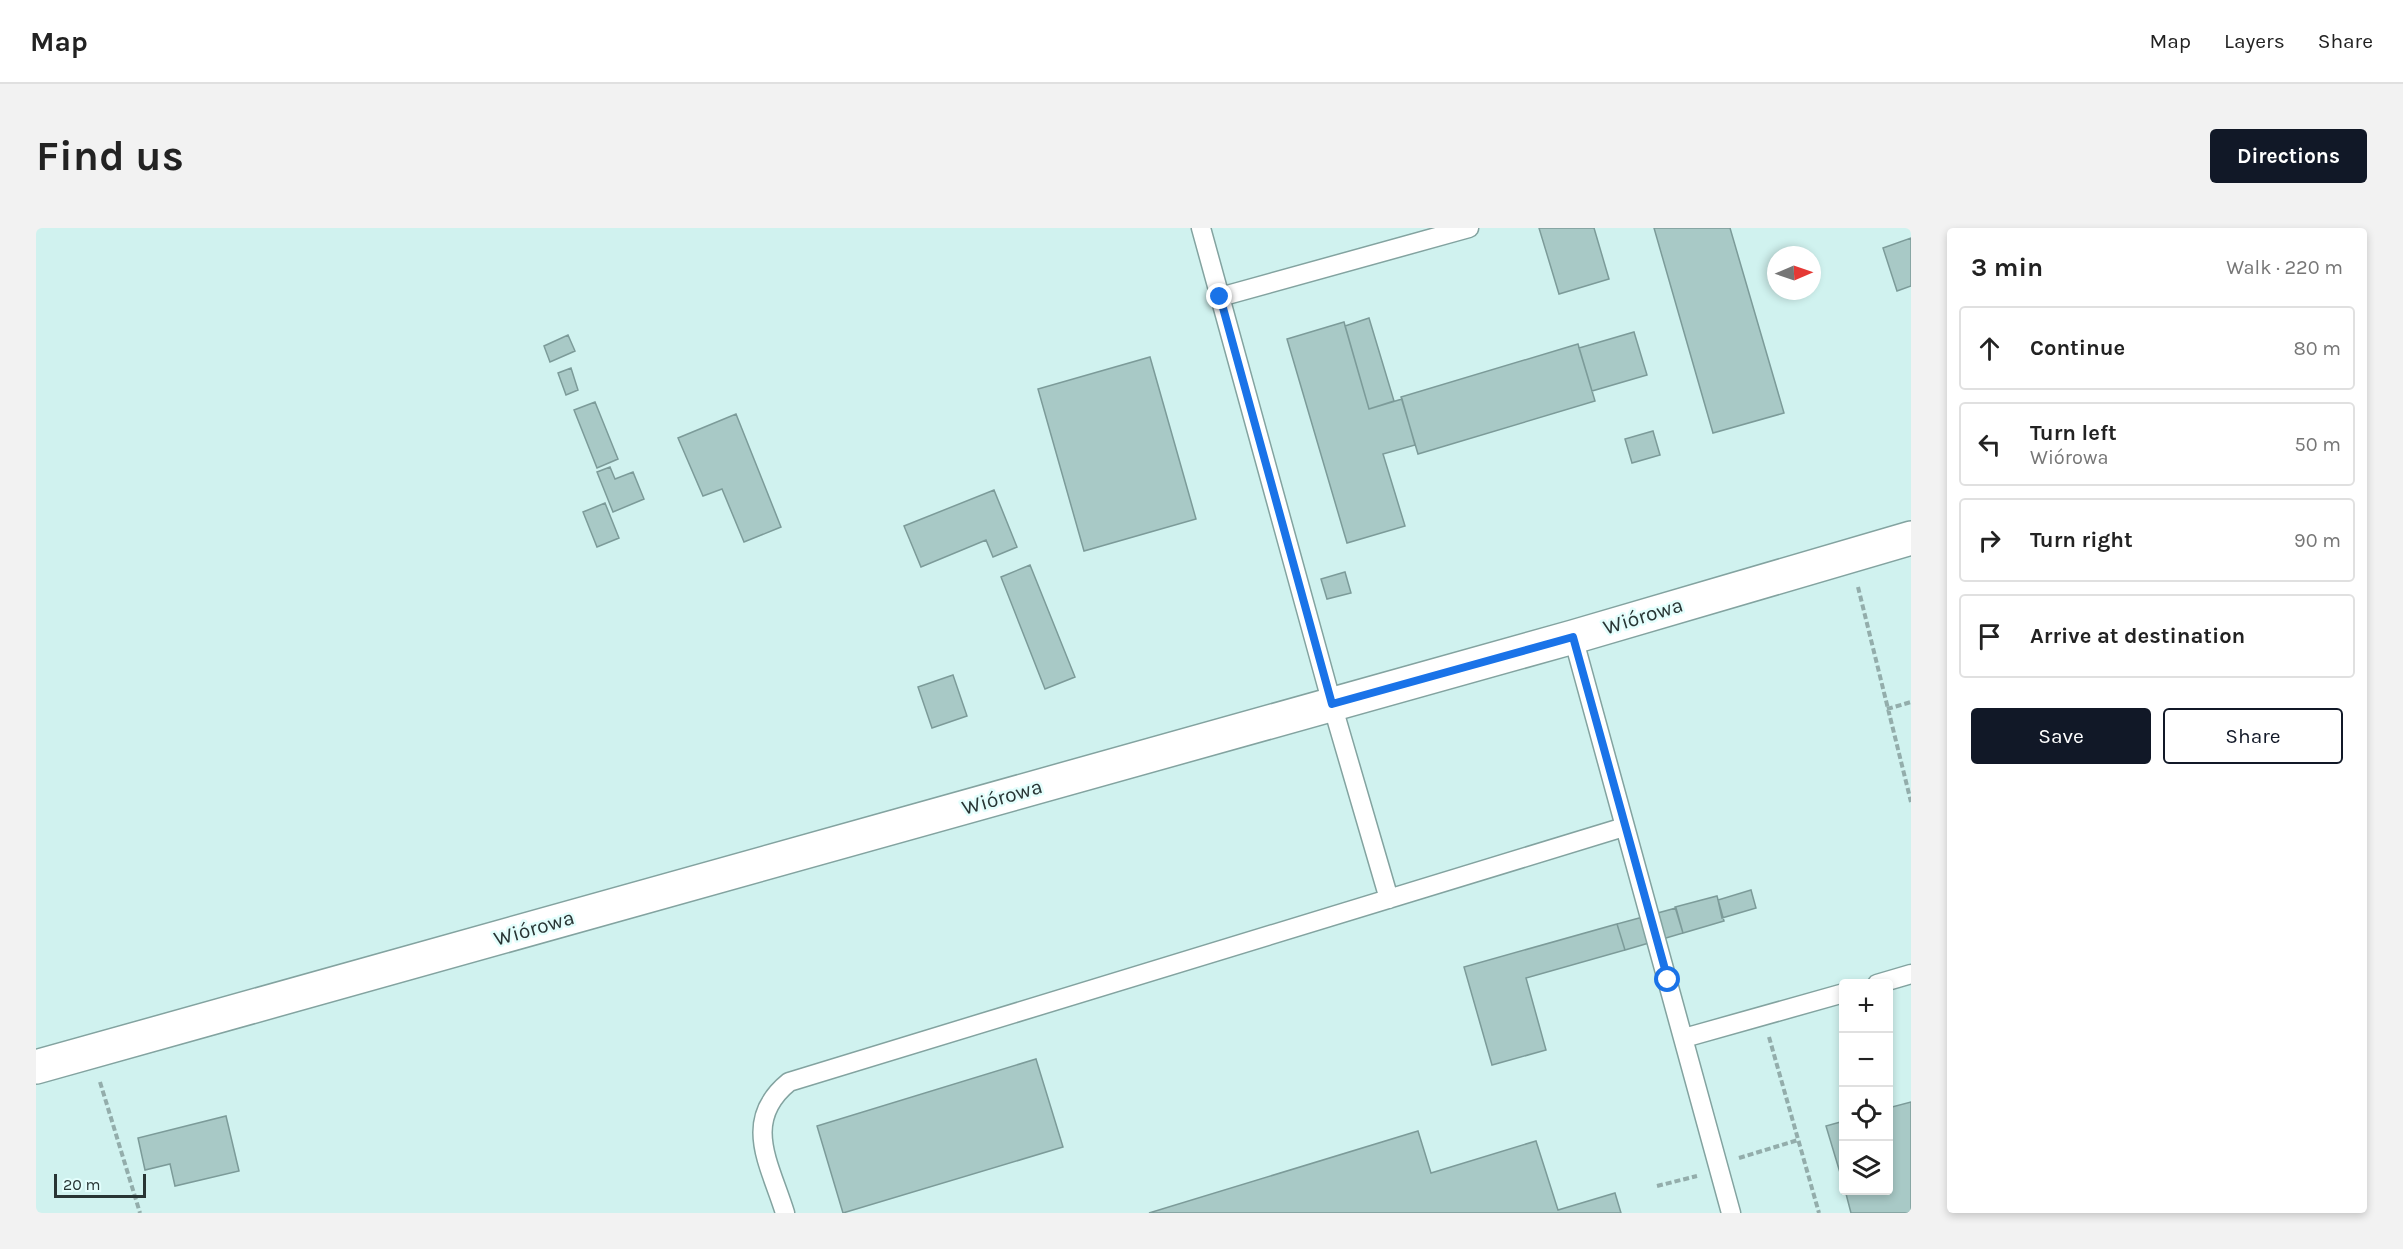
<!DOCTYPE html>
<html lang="en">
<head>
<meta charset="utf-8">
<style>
  :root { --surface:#fff; --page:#f2f2f2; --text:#222; --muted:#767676; --line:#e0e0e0; --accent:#111827 }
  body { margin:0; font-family:Karla,sans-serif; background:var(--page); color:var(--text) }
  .controls { position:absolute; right:18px; bottom:18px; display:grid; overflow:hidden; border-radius:6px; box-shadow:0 3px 9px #0003 }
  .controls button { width:54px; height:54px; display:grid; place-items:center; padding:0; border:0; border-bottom:2px solid var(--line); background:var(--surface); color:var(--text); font:30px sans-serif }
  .compass { position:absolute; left:1731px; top:18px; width:54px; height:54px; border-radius:50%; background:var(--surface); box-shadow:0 3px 9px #0003; rotate:88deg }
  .scale { position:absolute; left:18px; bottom:15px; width:92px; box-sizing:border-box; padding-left:6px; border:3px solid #283534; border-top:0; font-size:16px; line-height:21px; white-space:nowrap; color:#283534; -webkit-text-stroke:4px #e3fefc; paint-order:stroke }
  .stop { position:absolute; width:18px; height:18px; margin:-14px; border:4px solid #1a73e8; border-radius:50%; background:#fff }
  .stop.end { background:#1a73e8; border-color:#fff; box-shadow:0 2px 6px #0008 }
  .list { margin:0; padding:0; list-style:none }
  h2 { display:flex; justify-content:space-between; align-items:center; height:78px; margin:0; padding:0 24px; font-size:26px }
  h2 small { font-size:20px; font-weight:400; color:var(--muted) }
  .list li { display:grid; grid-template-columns:39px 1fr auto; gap:18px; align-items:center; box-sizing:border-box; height:84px; margin:0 12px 12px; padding:0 12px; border:2px solid var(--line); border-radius:6px }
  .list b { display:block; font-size:22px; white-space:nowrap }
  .list p { margin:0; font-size:20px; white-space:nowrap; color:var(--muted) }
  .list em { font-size:20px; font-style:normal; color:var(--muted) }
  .actions { display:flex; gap:12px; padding:18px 24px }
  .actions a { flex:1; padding:14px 0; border:2px solid var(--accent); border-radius:6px; text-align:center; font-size:21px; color:var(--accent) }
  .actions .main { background:var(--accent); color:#fff }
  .icon { flex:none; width:33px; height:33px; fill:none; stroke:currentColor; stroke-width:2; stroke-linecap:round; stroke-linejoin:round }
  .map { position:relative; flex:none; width:1875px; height:985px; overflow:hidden; border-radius:6px }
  header { display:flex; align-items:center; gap:36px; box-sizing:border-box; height:84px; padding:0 30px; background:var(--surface); border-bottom:2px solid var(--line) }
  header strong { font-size:28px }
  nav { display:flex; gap:33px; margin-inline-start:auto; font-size:21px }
  .intro { display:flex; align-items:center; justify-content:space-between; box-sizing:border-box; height:144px; padding:0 36px }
  h1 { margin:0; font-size:42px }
  .button { padding:15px 27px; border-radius:6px; background:var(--accent); color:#fff; font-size:21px; font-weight:700 }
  main { display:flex; gap:36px; padding:0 36px }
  aside { flex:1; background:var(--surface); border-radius:6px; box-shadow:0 3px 9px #0003 }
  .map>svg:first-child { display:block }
  .building { fill:#a8c9c6; stroke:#7c9b99; stroke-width:1.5 }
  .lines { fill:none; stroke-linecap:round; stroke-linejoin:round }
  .service-casing { stroke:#83a3a0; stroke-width:21 }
  .tertiary-casing { stroke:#83a3a0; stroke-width:36 }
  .path { stroke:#93adab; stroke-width:4; stroke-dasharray:6 3; stroke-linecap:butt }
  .service { stroke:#fff; stroke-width:18 }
  .tertiary { stroke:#fff; stroke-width:33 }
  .route { stroke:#1a73e8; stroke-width:8 }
  .labels { text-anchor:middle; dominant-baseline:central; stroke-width:5; stroke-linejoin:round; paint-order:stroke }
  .street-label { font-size:21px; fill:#283534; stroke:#e3fefc }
</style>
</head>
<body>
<header>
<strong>Map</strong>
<nav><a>Map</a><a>Layers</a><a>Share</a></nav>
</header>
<div class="intro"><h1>Find us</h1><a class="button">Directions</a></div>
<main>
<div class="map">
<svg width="1875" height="985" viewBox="0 0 1875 985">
  <rect width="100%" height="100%" fill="#d0f2ef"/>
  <path class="building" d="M 1503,0 L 1558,0 L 1573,51 L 1523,66 Z
    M 1618,0 L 1694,0 L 1748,185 L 1677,205 Z
    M 1875,10 L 1875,58 L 1861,63 L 1847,20 Z
    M 1333,90 L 1358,173 L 1333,181 L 1309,98 Z
    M 1308,94 L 1333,181 L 1366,171 L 1379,217 L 1347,226 L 1369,298 L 1311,315 L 1251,111 Z
    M 1598,104 L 1611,147 L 1556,163 L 1543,120 Z
    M 532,107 L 539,123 L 514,134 L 508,118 Z
    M 1542,116 L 1559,173 L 1382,226 L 1365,169 Z
    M 1114,129 L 1160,291 L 1048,323 L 1002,161 Z
    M 535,140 L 542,162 L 530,167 L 522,145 Z
    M 559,174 L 582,231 L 561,240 L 538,182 Z
    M 700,186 L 745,299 L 708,314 L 686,261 L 667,268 L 642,210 Z
    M 1617,203 L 1624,227 L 1596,235 L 1589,211 Z
    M 574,239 L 579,251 L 597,244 L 608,271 L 577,284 L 561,244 Z
    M 958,262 L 981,319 L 957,329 L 950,312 L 885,339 L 868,298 Z
    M 569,275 L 583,310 L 561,319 L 547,284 Z
    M 994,337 L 1039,449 L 1009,461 L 965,349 Z
    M 1309,344 L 1315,365 L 1291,371 L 1285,351 Z
    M 917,447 L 931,488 L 896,500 L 882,459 Z
    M 1715,662 L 1720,680 L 1686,690 L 1682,672 Z
    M 1681,668 L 1688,693 L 1647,705 L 1639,679 Z
    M 1640,680 L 1647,705 L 1589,722 L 1581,696 Z
    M 1581,696 L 1589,722 L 1490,750 L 1510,822 L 1456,837 L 1428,739 Z
    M 1000,831 L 1027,919 L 807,985 L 781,898 Z
    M 1875,874 L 1875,985 L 1815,985 L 1809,962 L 1852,962 L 1852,880 Z
    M 190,888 L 203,943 L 139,958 L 134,936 L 109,942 L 102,910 Z
    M 1808,893 L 1808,958 L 1790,898 Z
    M 1382,903 L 1395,945 L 1500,913 L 1522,982 L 1579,965 L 1585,985 L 1113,985 Z"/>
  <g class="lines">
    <g class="service-casing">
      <path id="service" d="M 1165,0 L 1296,476 L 1353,671
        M 1184,69 L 1433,0
        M 1537,409 L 1695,985
        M 1841,756 L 1875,746
        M 1648,810 L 1808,765
        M 749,985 C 734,936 705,893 753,854 L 1588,599"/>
    </g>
    <g class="tertiary-casing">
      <path id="tertiary" d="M 0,839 L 1537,409 L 1875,310"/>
    </g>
    <path class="path" d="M 1822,359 L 1875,574
      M 1851,481 L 1875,474
      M 1733,809 L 1783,985
      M 64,854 L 104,985
      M 1703,930 L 1762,912
      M 1621,958 L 1661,948"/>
    <use href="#service" class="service"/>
    <use href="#tertiary" class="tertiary"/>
  </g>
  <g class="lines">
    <path class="route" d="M 1184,69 L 1296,476 L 1537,409 L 1632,752"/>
  </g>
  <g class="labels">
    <g class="street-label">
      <text transform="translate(1607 388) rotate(-17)">Wiórowa</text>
      <text transform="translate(966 569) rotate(-16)">Wiórowa</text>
      <text transform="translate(498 700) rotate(-16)">Wiórowa</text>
    </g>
  </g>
</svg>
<div class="controls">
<button>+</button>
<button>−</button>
<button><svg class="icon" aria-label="locate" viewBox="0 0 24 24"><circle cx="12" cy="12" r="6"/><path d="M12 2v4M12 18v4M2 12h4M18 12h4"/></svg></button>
<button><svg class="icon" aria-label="layers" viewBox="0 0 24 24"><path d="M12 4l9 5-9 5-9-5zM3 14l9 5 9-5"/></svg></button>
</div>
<svg class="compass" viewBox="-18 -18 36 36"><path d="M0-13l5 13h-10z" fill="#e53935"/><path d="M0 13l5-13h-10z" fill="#767676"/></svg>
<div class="scale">20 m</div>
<div class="stop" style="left:1632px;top:752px"></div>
<div class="stop end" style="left:1184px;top:69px"></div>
</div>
<aside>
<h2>3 min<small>Walk · 220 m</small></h2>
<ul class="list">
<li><svg class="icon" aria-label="ahead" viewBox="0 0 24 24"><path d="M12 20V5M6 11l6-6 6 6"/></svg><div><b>Continue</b></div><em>80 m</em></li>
<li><svg class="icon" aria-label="left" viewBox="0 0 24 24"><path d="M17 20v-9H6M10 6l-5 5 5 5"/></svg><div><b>Turn left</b><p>Wiórowa</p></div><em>50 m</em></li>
<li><svg class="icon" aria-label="right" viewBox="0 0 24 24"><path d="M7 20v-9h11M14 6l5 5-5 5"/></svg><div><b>Turn right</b></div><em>90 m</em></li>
<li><svg class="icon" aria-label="arrive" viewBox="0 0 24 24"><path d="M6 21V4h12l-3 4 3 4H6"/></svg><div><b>Arrive at destination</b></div></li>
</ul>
<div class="actions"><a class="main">Save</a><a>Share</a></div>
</aside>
</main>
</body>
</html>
